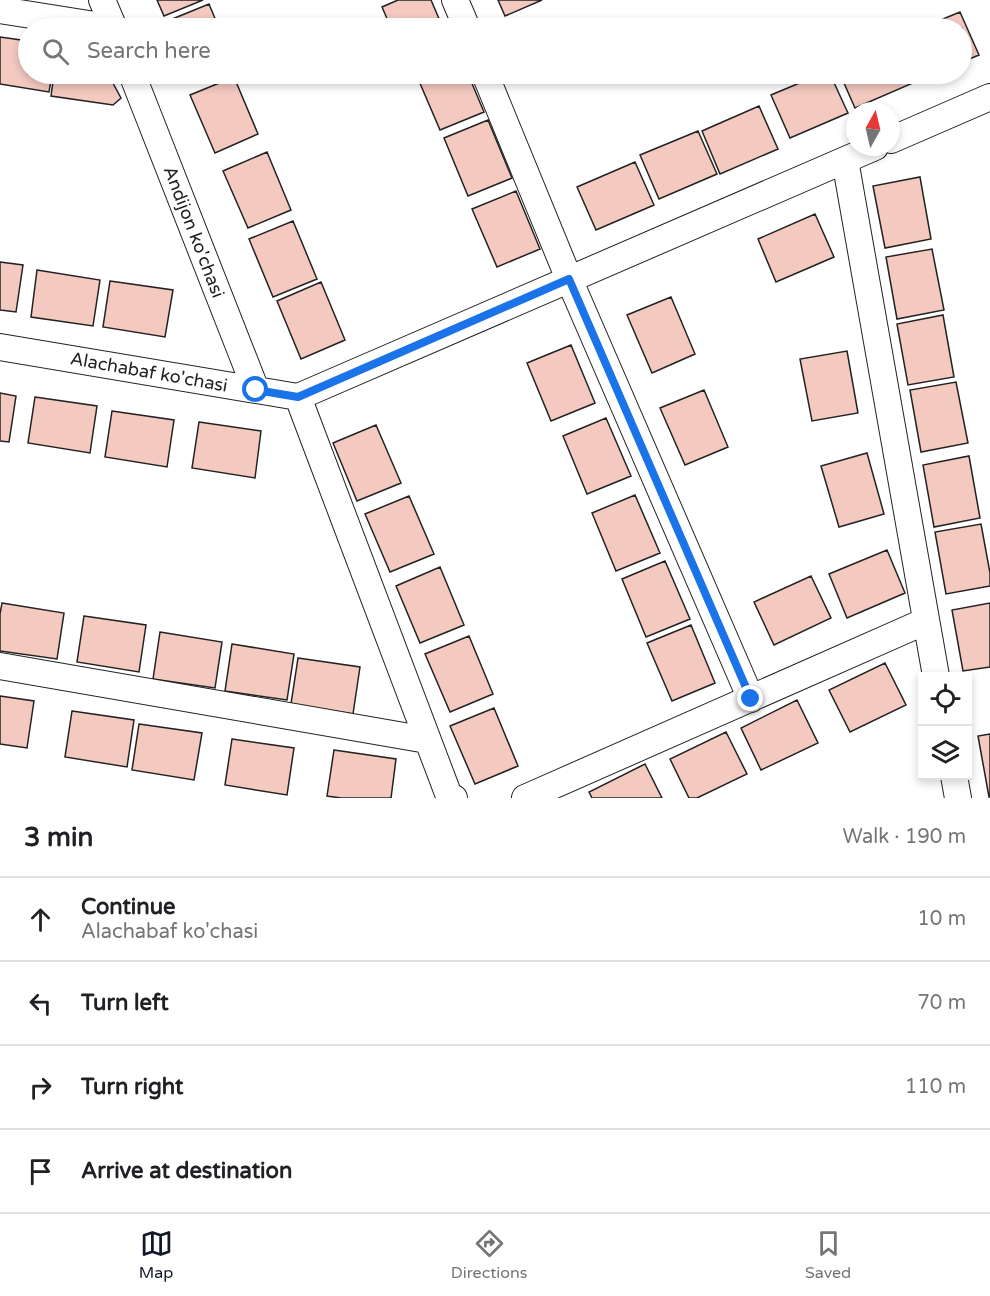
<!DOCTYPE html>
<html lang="en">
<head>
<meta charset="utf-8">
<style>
  :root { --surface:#fff; --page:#f2f2f2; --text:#202124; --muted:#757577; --line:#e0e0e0; --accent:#111827 }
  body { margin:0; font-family:"Varela Round",sans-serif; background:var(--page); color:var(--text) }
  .controls { position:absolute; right:18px; bottom:18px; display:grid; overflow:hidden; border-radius:0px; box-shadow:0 3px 9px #0003 }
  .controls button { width:54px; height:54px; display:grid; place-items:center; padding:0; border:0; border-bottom:2px solid var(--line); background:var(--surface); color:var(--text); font:30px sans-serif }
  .compass { position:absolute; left:846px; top:102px; width:54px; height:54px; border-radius:50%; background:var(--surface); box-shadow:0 3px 9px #0003; rotate:8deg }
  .stop { position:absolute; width:18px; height:18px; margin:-14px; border:4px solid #1a73e8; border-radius:50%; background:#fff }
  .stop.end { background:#1a73e8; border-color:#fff; box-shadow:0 2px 6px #0008 }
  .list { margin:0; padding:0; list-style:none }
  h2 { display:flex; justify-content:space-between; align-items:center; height:78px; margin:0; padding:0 24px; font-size:26px }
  h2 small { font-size:20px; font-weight:400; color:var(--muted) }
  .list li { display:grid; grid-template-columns:39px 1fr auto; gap:18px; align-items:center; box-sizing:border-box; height:84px; padding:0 24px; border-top:2px solid var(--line) }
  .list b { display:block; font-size:22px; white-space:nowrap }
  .list p { margin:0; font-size:20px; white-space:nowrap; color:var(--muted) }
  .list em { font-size:20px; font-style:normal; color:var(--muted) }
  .icon { flex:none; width:33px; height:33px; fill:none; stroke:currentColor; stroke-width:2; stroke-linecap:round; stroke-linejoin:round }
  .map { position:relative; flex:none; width:990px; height:798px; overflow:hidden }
  .search { position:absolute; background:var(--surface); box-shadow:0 3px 9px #0003; left:18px; right:18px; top:18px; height:66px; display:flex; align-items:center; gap:15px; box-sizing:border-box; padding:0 21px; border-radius:33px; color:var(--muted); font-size:22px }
  .sheet { height:414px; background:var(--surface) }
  nav { display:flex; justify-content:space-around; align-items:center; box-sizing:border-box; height:84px; border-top:2px solid var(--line); background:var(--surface); font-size:16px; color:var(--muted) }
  nav a { display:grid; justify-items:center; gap:3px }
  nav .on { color:var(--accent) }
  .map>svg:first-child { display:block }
  .building { fill:#f3c9c0; stroke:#222; stroke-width:1.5 }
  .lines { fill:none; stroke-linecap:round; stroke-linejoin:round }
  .street-casing { stroke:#222; stroke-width:28 }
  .street { stroke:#fff; stroke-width:26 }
  .route { stroke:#1a73e8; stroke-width:8 }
  .labels { text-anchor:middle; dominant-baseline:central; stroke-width:4.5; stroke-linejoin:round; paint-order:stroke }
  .street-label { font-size:18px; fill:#222; stroke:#fff }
</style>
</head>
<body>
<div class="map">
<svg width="990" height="798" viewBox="0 0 990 798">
  <rect width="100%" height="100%" fill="#fff"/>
  <path class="building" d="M 157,0 L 203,0 L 164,16 Z
    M 398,0 L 431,0 L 443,28 L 391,28 L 382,7 Z
    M 498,0 L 542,0 L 505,16 Z
    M 209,4 L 219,28 L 168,28 L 165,22 Z
    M 960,12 L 979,55 L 962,62 L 962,28 L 921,28 Z
    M 0,37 L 28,41 L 28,74 L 52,74 L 49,92 L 0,84 Z
    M 54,74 L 108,74 L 121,98 L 113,105 L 51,96 Z
    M 187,74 L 206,74 L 190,80 Z
    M 416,74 L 468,74 L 484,112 L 440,130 Z
    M 821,74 L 830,74 L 848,113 L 790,138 L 771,95 Z
    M 840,74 L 908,74 L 913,83 L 855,108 Z
    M 234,77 L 258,134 L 215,153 L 190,95 Z
    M 759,106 L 778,149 L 720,174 L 702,131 Z
    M 488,120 L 512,178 L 468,196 L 444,138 Z
    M 698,131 L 717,174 L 659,199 L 640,155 Z
    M 267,152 L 291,210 L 248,228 L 223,171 Z
    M 635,162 L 654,205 L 596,230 L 577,187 Z
    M 920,177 L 931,239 L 885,248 L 873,186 Z
    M 516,191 L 540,249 L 497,267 L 472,209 Z
    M 815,214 L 834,257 L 776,282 L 758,239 Z
    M 293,221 L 317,279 L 273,297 L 249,239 Z
    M 932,249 L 944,310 L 897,319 L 886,257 Z
    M 0,262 L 23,265 L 16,312 L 0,310 Z
    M 37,270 L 100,280 L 93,326 L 31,317 Z
    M 110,281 L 173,290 L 165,337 L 103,327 Z
    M 321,282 L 345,340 L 301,359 L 277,301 Z
    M 671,297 L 695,354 L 652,373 L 627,315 Z
    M 943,315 L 954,377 L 908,385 L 897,324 Z
    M 571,345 L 595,403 L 551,421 L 527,363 Z
    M 847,351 L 858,413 L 812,421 L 800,359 Z
    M 956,382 L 968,443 L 921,452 L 910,390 Z
    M 704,390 L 728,447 L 685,465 L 660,408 Z
    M 0,393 L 16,396 L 9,442 L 0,441 Z
    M 35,397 L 97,406 L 90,453 L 28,443 Z
    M 112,411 L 174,420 L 167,467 L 105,457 Z
    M 606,418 L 631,476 L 587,494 L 563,436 Z
    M 199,422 L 261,431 L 255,478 L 192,468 Z
    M 376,425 L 401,483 L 357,501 L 333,443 Z
    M 867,453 L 884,514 L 839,527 L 821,466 Z
    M 969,456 L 980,518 L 934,527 L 923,465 Z
    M 635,495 L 660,553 L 616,571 L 592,513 Z
    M 409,496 L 434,554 L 390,572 L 365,514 Z
    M 981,524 L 990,573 L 990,586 L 946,594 L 935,532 Z
    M 887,550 L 905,593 L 847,618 L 829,574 Z
    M 665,561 L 690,619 L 646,637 L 622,579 Z
    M 440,567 L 464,625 L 420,643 L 396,586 Z
    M 811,576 L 831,618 L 774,645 L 754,602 Z
    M 2,603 L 64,613 L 57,659 L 0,651 L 0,614 Z
    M 990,603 L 990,667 L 963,671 L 952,610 Z
    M 84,616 L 146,625 L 139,672 L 77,662 Z
    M 691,625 L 715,683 L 672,701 L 647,643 Z
    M 160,632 L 222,642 L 215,688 L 153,679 Z
    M 469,636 L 493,694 L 450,712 L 425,654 Z
    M 232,644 L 294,654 L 287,700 L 225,691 Z
    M 298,658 L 360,667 L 353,714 L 291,704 Z
    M 885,663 L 906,705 L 850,732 L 829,690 Z
    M 0,696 L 34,701 L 27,748 L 0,744 Z
    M 797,700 L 818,743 L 761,770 L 741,728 Z
    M 494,708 L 518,766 L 475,784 L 450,726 Z
    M 72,711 L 134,720 L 127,767 L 65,757 Z
    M 139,724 L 202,733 L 194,780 L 132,770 Z
    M 726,732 L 747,774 L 697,798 L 689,798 L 670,759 Z
    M 990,734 L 990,797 L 989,797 L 978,736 Z
    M 232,739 L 294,748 L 287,795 L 225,785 Z
    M 334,750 L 396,759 L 391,798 L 341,798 L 327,796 Z
    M 645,764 L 662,798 L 592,798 L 589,792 Z"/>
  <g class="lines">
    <g class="street-casing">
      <path id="street" d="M 102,0 L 114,28
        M 455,0 L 467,28
        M 0,10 L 114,28
        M 132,74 L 256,390
        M 485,74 L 569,279 L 751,699
        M 891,140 L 990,97
        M 845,160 L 936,676
        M 0,347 L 298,397
        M 298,397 L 875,147
        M 298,397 L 449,796 L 454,798
        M 0,666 L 427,740
        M 954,776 L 958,798
        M 525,798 L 926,621"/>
    </g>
    <use href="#street" class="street"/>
  </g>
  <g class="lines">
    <path class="route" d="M 256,390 L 298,397 L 569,279 L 751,699"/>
  </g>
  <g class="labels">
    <g class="street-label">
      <text transform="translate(194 232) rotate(69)">Andijon ko'chasi</text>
      <text transform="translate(149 372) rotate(10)">Alachabaf ko'chasi</text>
    </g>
  </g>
</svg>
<div class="controls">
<button><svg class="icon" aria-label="locate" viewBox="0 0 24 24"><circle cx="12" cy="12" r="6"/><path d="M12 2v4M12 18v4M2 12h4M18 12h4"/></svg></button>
<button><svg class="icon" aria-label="layers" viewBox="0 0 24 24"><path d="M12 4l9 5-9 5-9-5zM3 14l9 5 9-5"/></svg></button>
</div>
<svg class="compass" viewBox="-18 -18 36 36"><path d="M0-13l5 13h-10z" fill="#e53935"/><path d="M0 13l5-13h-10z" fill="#757577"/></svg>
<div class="stop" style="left:256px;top:390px"></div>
<div class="stop end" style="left:751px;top:699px"></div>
<div class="search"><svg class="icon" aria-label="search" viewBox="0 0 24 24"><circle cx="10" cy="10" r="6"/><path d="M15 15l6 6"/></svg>Search here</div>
</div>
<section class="sheet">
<h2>3 min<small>Walk · 190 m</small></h2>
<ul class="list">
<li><svg class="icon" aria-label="ahead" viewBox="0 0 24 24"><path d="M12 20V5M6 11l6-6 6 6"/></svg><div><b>Continue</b><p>Alachabaf ko'chasi</p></div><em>10 m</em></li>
<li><svg class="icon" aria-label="left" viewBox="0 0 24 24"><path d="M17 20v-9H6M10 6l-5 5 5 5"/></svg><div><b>Turn left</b></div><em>70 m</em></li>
<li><svg class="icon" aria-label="right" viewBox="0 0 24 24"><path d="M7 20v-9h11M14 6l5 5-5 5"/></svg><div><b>Turn right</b></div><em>110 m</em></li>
<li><svg class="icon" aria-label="arrive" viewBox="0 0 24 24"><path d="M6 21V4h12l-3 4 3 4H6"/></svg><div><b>Arrive at destination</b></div></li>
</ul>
</section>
<nav>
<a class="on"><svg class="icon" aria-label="map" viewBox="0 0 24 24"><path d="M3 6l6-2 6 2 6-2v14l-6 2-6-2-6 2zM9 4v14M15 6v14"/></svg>Map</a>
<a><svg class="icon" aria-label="directions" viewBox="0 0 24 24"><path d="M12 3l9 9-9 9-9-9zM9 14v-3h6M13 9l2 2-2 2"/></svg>Directions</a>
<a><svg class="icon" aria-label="saved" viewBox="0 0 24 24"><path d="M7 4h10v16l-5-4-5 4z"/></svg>Saved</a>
</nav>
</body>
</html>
